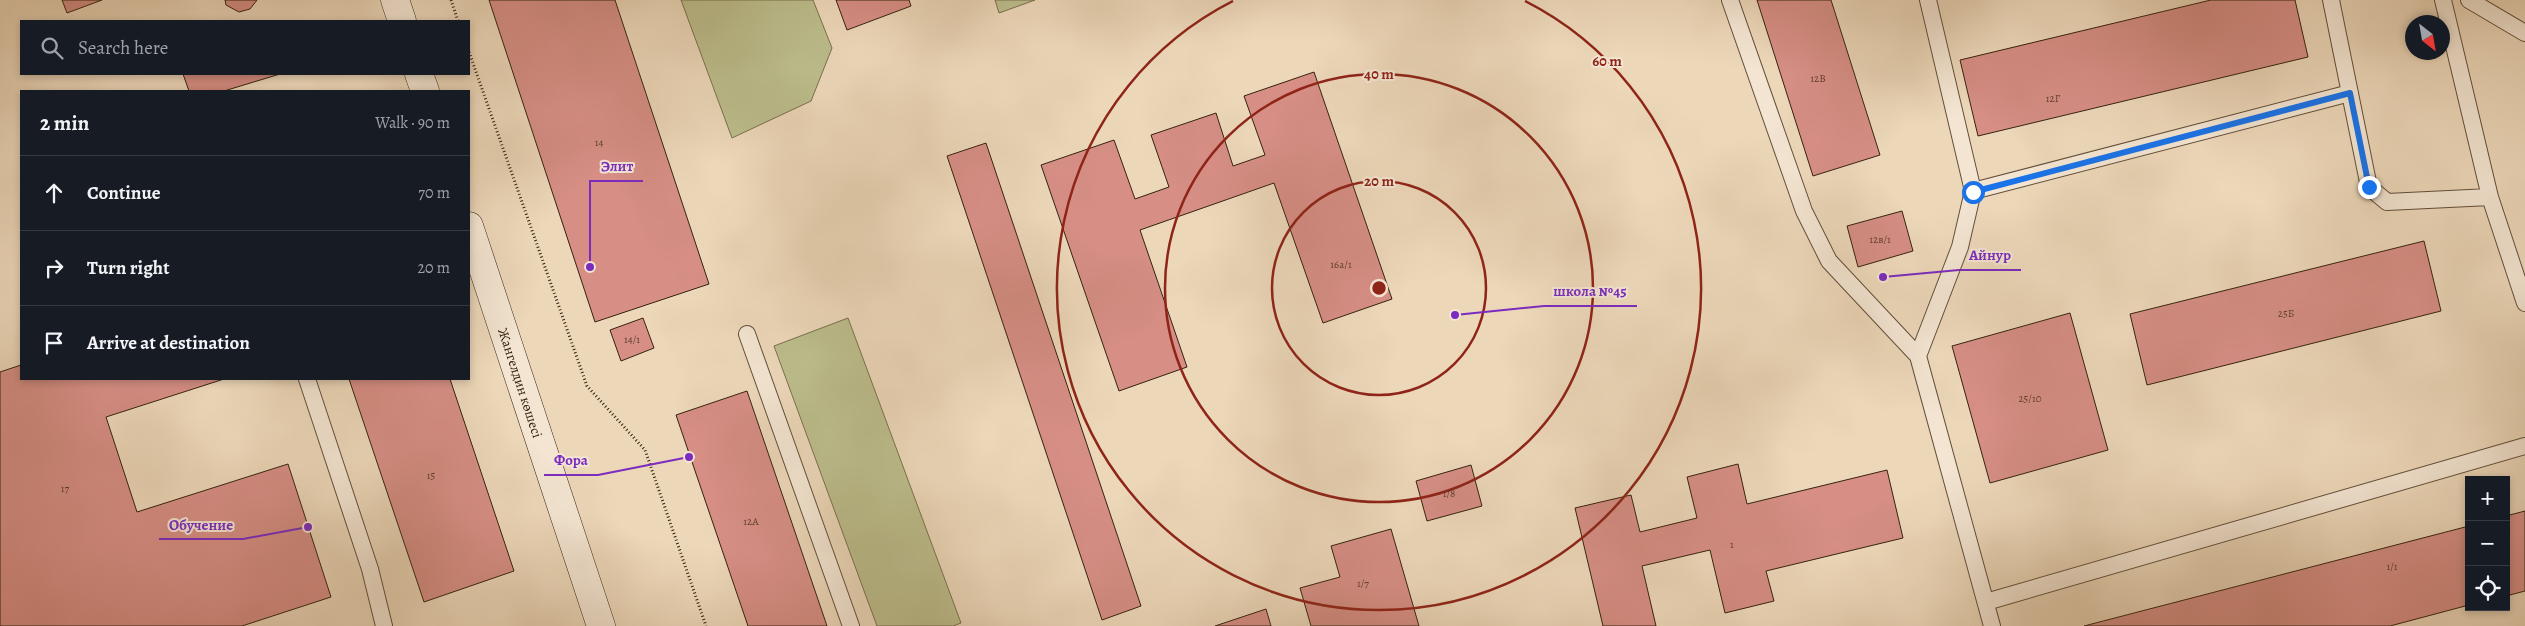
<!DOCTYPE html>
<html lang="en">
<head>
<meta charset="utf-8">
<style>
  :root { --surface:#171b24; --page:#242831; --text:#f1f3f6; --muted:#9ea1a6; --line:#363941 }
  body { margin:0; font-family:Alegreya,serif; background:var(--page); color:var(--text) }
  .controls { position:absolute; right:15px; bottom:15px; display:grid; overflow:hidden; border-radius:0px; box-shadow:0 2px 8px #0003 }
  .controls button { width:45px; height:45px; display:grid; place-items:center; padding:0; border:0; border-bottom:1px solid var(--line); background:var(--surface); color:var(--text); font:25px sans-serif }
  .compass { position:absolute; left:2405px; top:15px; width:45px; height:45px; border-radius:50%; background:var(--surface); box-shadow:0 2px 8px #0003; rotate:149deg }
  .stop { position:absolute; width:15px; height:15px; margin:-11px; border:4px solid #1a73e8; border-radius:50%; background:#fff }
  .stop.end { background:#1a73e8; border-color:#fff; box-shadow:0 1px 5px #0008 }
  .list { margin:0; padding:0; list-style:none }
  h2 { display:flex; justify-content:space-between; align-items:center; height:65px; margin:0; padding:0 20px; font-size:21px }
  h2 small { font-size:16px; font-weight:400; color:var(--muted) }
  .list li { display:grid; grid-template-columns:32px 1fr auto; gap:15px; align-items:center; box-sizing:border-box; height:75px; padding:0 20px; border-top:1px solid var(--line) }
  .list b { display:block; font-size:19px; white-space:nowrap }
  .list em { font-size:16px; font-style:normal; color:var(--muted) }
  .icon { flex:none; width:28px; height:28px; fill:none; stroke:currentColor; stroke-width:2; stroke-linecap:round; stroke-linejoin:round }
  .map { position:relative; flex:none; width:2525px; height:626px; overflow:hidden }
  .search { position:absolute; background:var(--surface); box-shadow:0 2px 8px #0003; left:20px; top:20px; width:450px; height:55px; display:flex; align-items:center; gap:12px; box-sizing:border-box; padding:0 18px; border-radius:0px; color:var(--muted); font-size:19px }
  .panel { position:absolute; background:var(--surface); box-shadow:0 2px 8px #0003; left:20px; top:90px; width:450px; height:290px; border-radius:0px }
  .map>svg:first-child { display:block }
  .green { fill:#bcbd8c; stroke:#78704e }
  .building { fill:#d68e85; stroke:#352210 }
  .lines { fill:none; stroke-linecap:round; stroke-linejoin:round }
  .lane-casing { stroke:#634f3a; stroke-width:18 }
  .secondary-casing { stroke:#352210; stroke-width:29 }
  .path { stroke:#352210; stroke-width:3; stroke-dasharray:1 2.5; stroke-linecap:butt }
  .lane { stroke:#f3e5d2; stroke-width:16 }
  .secondary { stroke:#f3e5d2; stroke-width:28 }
  .route { stroke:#1a73e8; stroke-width:6 }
  .ring { fill:none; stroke:#8f2418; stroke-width:2.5 }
  .labels { text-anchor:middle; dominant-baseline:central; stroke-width:4; stroke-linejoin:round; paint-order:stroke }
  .number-label { font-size:11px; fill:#5d3d2d }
  .street-label { font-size:14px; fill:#352210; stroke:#f3e5d2 }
  .centre { fill:#8f2418; stroke:#f3e5d2; stroke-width:2.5 }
  .ring-label { font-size:15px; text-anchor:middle; font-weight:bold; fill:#8f2418; stroke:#f3e5d2; stroke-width:4; stroke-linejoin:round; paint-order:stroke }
  .leader { fill:none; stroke:#7b2cbf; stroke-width:2 }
  .callout-dot { fill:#7b2cbf; stroke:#f3e5d2; stroke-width:2 }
  .callout-label { font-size:15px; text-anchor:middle; font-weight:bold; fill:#7b2cbf; stroke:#f3e5d2; stroke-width:4; stroke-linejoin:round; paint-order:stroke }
</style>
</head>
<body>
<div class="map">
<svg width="2525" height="626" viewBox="0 0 2525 626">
  <rect width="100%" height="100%" fill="#ecd7b9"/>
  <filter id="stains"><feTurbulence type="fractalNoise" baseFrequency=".004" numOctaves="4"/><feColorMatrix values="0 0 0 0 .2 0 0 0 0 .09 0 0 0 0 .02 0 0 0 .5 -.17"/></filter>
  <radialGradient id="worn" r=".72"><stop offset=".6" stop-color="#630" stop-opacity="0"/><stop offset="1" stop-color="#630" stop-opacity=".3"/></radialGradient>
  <path class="green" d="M 681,0 L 813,0 L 832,48 L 811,101 L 732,138 Z
    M 995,0 L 1035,0 L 999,13 Z
    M 848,318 L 961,623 L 953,626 L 877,626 L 774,346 Z"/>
  <path class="building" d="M 62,0 L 102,0 L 67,13 Z
    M 225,0 L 257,0 L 250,9 L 239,12 L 226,5 Z
    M 489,0 L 615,0 L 709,284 L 595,322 Z
    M 836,0 L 909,0 L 911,6 L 847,30 Z
    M 1757,0 L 1831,0 L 1880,155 L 1813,176 Z
    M 2211,0 L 2295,0 L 2308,57 L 1978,136 L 1960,60 Z
    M 1314,72 L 1392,299 L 1323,323 L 1274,183 L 1140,230 L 1187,367 L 1119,391 L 1041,165 L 1114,140 L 1135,199 L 1169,187 L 1151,135 L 1216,113 L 1233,166 L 1265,155 L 1244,96 Z
    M 183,74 L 280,74 L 224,91 L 189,91 Z
    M 986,143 L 1141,606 L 1102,620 L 947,156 Z
    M 1902,211 L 1913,251 L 1858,267 L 1847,226 Z
    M 2424,241 L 2441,311 L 2147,385 L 2130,314 Z
    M 2070,313 L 2108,450 L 1990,483 L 1952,346 Z
    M 643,318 L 654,348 L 621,361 L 610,330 Z
    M 21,365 L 21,379 L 224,379 L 106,417 L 137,512 L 288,464 L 331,597 L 242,626 L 0,626 L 0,372 Z
    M 349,379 L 450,379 L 514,571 L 424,602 Z
    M 747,391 L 827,626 L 748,626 L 676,415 Z
    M 1738,464 L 1747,504 L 1887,470 L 1903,538 L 1766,571 L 1774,601 L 1725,613 L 1710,550 L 1642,566 L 1656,626 L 1603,626 L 1575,508 L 1631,495 L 1640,532 L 1697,518 L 1687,477 Z
    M 1471,465 L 1482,506 L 1427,521 L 1416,481 Z
    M 2525,511 L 2525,591 L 2506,596 L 2506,516 Z
    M 2469,526 L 2469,605 L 2390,626 L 2084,626 Z
    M 1391,529 L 1419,626 L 1311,626 L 1300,588 L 1340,577 L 1331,546 Z
    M 1266,609 L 1271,626 L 1215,626 Z"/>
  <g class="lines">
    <g class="lane-casing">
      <path id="lane" d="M 1730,0 L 1804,211 L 1829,261 L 1918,356 L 1992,626
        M 2331,0 L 2369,187 L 2387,202 L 2490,197
        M 2443,0 L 2490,197 L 2525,303
        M 2469,0 L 2525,33
        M 1973,191 L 2350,93
        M 747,334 L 851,626
        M 1918,356 L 1960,247 L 1973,191 L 1928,0
        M 307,379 L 370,569 L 384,626
        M 1986,602 L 2525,446"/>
    </g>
    <g class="secondary-casing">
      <path id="secondary" d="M 395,0 L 402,21
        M 419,74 L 425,91
        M 469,226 L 601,626"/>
    </g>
    <path class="path" d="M 451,0 L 458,21
      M 469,52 L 587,386 L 645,450 L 706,626"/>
    <use href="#lane" class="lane"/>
    <use href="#secondary" class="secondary"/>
  </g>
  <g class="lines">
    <path class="route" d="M 1973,192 L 2350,93 L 2369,187"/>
  </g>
  <g class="ring">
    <circle cx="1379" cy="288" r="107"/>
    <circle cx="1379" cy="288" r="214"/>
    <path d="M1525 1A322 322 0 1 1 1233 1"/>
  </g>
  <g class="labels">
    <g class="number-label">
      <text x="1818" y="78">12В</text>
      <text x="2053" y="98">12Г</text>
      <text x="599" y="142">14</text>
      <text x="1880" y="239">12в/1</text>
      <text x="1341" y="264">16а/1</text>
      <text x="2286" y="313">25Б</text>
      <text x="632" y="339">14/1</text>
      <text x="2030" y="398">25/10</text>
      <text x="431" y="475">15</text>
      <text x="65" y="488">17</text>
      <text x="1449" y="493">1/8</text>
      <text x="751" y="521">12А</text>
      <text x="1732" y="544">1</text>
      <text x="2392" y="566">1/1</text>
      <text x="1363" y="583">1/7</text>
    </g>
    <g class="street-label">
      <text transform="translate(520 383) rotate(72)">Жангелдин көшесі</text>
    </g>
  </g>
  <circle cx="1379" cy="288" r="8" class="centre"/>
  <g class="ring-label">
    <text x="1607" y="66">60 m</text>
    <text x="1379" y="79">40 m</text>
    <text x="1379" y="186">20 m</text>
  </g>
  <path class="leader" d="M590 267L590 181H643M1883 277L1959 270H2021M1455 315L1544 306H1637M689 457L598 475H544M308 527L243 539H159"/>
  <g class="callout-dot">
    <circle cx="590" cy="267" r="5"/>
    <circle cx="1883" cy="277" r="5"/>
    <circle cx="1455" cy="315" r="5"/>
    <circle cx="689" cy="457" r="5"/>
    <circle cx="308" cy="527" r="5"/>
  </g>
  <g class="callout-label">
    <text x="617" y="171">Элит</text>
    <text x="1990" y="260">Айнур</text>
    <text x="1590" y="296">школа №45</text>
    <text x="571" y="465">Фора</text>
    <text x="201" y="530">Обучение</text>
  </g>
  <rect width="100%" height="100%" filter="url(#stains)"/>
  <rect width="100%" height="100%" fill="url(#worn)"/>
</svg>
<div class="controls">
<button>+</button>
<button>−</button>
<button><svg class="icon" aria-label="locate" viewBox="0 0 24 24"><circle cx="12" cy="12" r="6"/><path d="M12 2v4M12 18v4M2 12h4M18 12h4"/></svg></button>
</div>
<svg class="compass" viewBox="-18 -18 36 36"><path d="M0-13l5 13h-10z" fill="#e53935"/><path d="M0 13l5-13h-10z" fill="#9ea1a6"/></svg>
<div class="stop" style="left:1973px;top:192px"></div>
<div class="stop end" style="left:2369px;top:187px"></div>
<div class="search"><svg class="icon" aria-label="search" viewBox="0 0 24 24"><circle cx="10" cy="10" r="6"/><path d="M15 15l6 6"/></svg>Search here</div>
<section class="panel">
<h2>2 min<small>Walk · 90 m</small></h2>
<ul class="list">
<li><svg class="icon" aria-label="ahead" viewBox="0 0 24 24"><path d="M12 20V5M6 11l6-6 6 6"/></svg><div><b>Continue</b></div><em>70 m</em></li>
<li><svg class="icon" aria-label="right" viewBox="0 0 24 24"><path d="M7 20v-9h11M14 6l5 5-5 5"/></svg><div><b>Turn right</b></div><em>20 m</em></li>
<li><svg class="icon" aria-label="arrive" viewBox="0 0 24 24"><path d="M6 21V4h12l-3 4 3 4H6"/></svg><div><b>Arrive at destination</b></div></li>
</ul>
</section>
</div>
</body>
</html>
